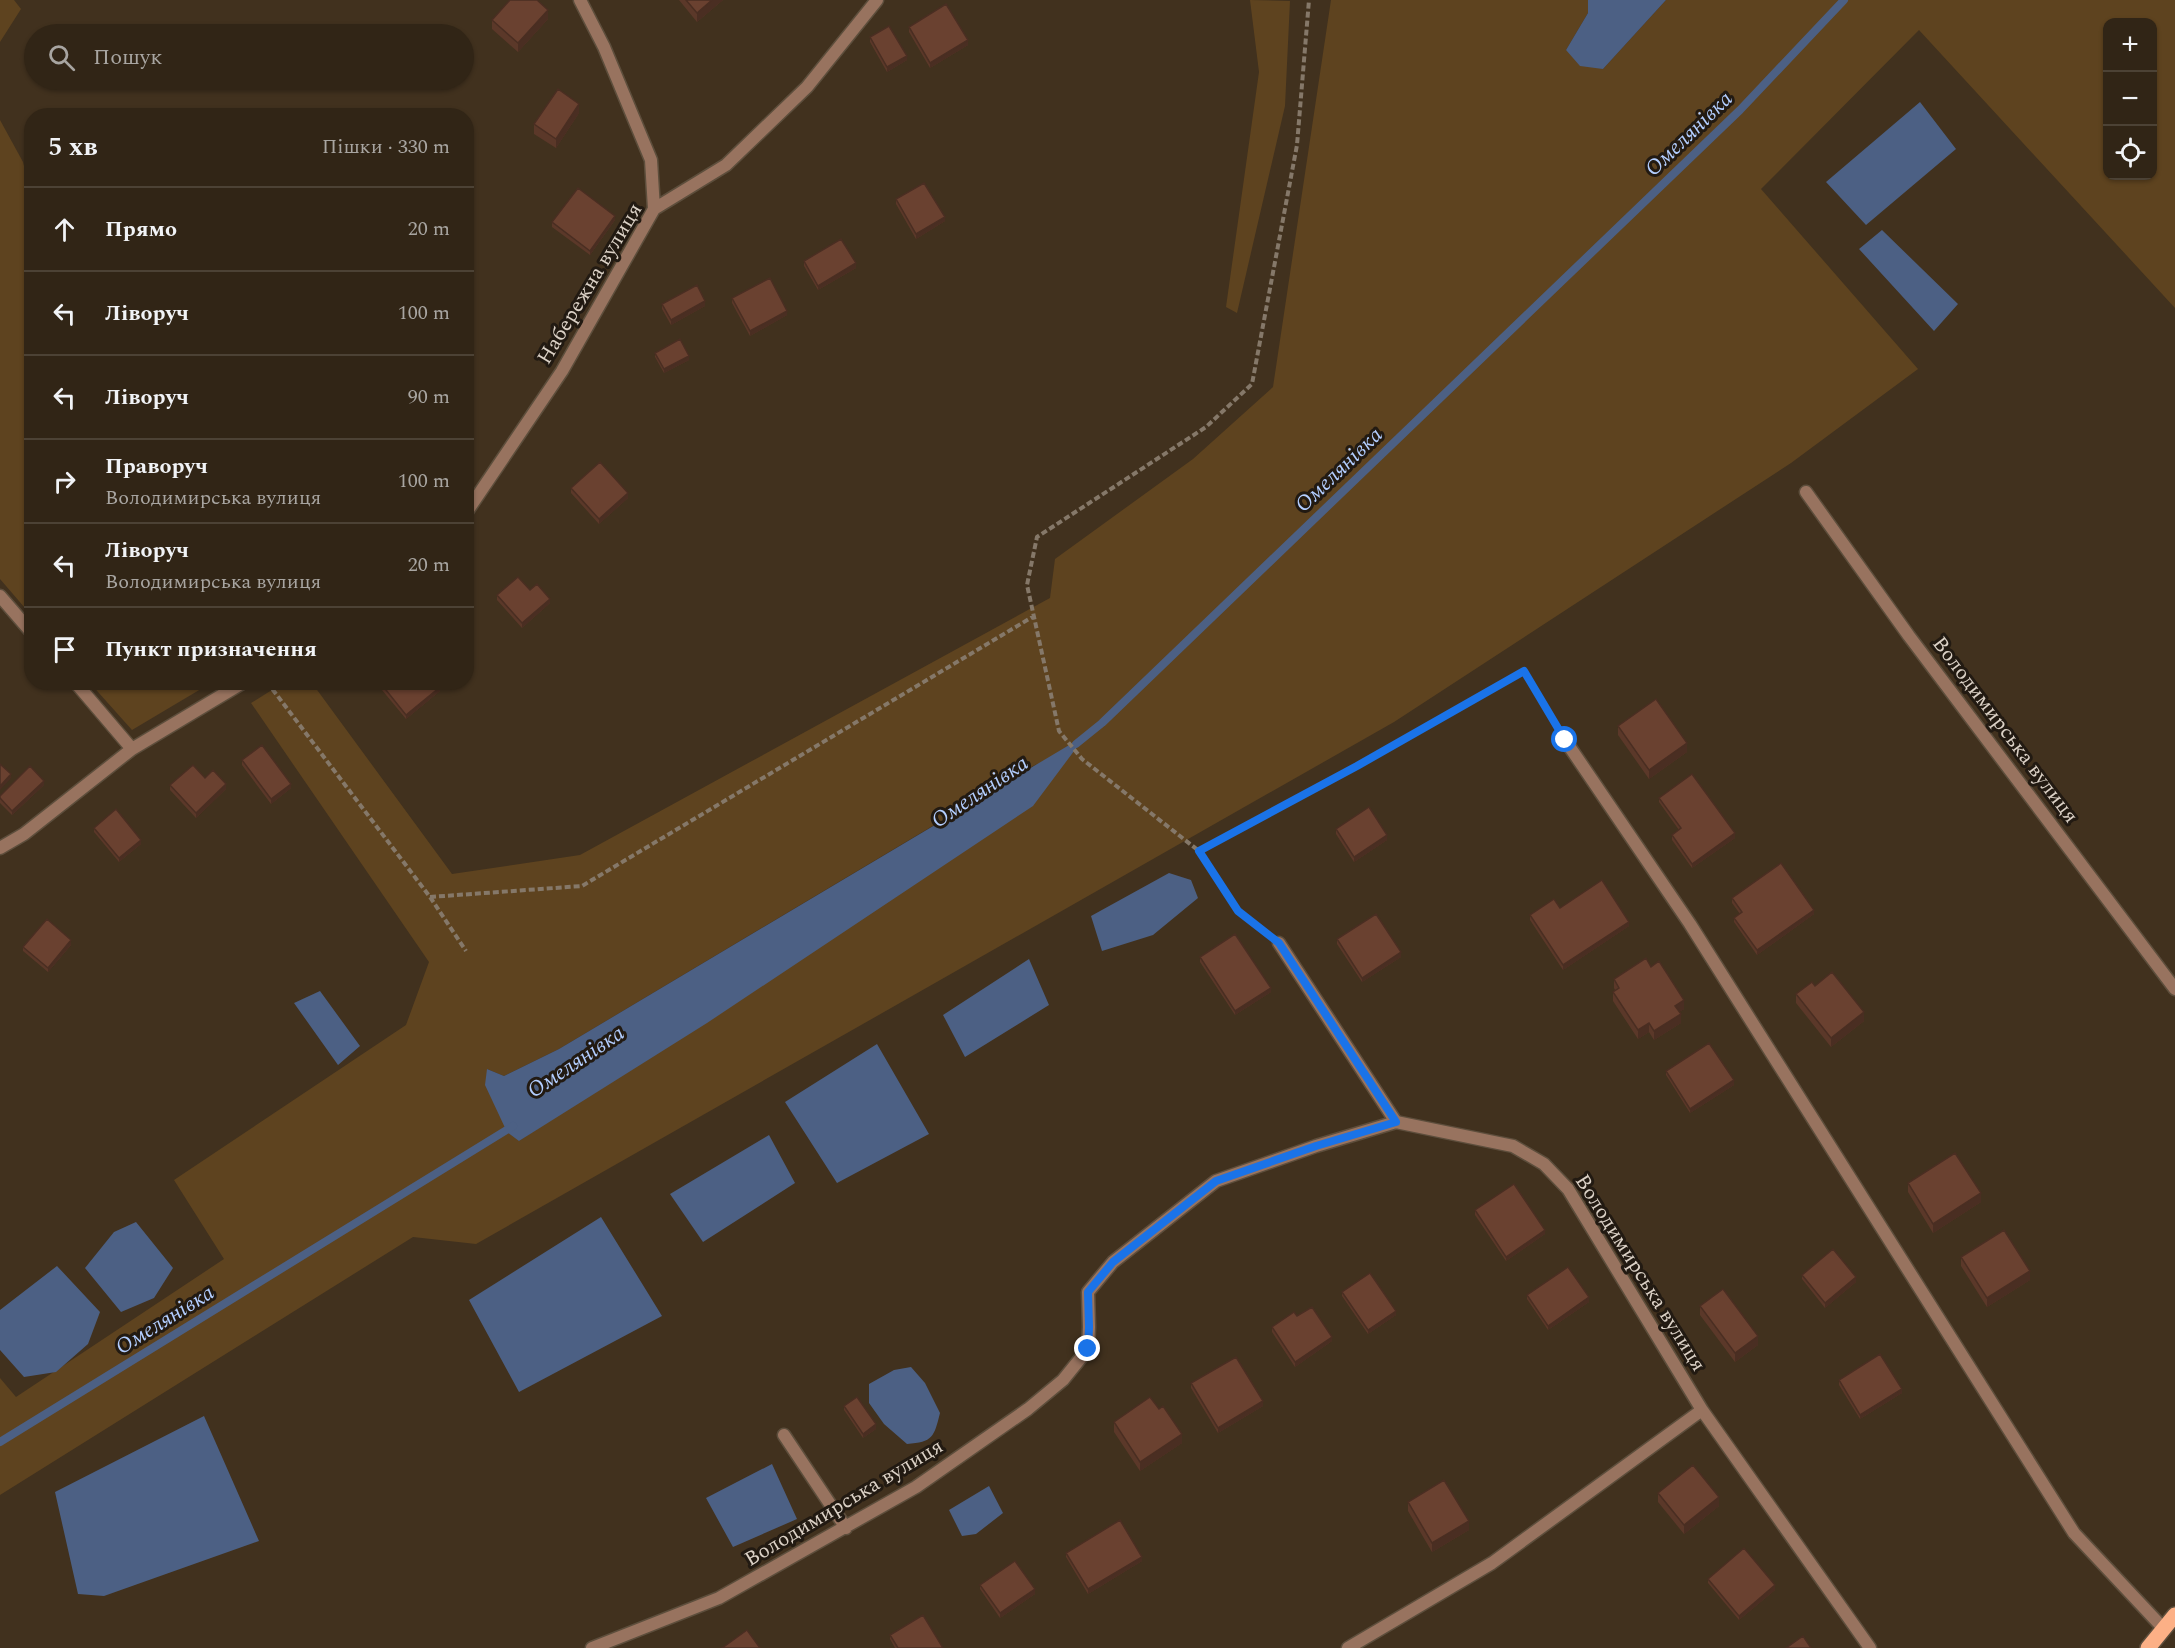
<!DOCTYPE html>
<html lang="uk">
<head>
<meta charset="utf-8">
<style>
  :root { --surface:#312516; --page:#392d1f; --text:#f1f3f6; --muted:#a8a5a1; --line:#4c4235 }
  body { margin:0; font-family:Spectral,serif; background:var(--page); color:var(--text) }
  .controls { position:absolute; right:18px; top:18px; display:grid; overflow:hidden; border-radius:12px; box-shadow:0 2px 4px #0004 }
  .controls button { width:54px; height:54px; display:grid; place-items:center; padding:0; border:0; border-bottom:2px solid var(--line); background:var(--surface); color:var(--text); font:30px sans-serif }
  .stop { position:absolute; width:18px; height:18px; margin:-14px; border:4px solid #1a73e8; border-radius:50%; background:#fff }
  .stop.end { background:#1a73e8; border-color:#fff; box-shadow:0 2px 6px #0008 }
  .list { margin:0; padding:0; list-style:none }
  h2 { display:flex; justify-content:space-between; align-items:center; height:78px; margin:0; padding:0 24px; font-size:26px }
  h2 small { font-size:20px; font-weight:400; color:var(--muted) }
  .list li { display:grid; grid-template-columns:39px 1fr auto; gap:18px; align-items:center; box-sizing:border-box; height:84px; padding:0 24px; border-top:2px solid var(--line) }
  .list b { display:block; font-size:22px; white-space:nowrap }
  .list p { margin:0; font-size:20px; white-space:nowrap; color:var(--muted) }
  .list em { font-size:20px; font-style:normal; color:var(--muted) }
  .icon { flex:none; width:33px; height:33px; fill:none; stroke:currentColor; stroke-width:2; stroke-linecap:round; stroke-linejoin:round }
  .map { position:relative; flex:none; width:2175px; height:1648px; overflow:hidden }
  .search { position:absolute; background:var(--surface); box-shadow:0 2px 4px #0004; left:24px; top:24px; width:450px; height:66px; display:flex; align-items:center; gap:15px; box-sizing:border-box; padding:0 21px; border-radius:33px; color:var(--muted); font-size:22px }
  .panel { position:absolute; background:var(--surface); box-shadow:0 2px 4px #0004; left:24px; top:108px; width:450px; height:582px; border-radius:24px }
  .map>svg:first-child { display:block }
  .green { fill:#5e431f; fill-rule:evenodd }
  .water { fill:#4c6084 }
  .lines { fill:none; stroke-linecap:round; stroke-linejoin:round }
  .stream { stroke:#4c6084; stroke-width:8 }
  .lane-casing { stroke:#5d4e3c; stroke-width:15 }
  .street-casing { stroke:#5d4e3c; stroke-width:15 }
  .primary-casing { stroke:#5d4e3c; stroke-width:18 }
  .path { stroke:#857869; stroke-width:4; stroke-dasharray:6 3; stroke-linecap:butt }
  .lane { stroke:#98735f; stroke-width:12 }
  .street { stroke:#98735f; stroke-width:12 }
  .primary { stroke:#fcb086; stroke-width:15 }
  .wall { fill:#5b3829 }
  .shaded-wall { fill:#4a2e22 }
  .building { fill:#6a4130; stroke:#4a2e22; stroke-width:1.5 }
  .route { stroke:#1a73e8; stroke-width:8 }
  .labels { text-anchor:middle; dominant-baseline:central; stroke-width:6; stroke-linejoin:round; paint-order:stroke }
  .street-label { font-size:21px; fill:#dbd1c6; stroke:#221a12 }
  .water-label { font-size:22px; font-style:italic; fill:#b3ceff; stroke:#221a12 }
</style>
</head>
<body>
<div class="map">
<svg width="2175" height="1648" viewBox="0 0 2175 1648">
  <rect width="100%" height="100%" fill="#41311e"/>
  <path class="green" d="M 0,0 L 14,0 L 21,9 L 0,42 Z
    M 1250,0 L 1290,1 L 1285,106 L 1237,313 L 1226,307 L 1259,72 Z
    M 1331,0 L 1588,0 L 1588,13 L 1566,50 L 1603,69 L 1666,0 L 2175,0 L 2175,308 L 1919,30 L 1761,189 L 1918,369 L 1791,463 L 1394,722 L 476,1244 L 413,1237 L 0,1495 L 0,1378 L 16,1397 L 224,1259 L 174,1180 L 406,1025 L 429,962 L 251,703 L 283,683 L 312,683 L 452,874 L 580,855 L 1050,598 L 1055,559 L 1193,459 L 1273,387 ZM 2108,22 L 2152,22 L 2152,176 L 2108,176 ZM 1038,763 L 559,1114 L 519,1141 L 487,1069 L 504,1076 L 559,1049 Z
    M 0,120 L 23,162 L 31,195 L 31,615 L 0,579 Z
    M 90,683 L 211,683 L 132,730 Z"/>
  <path class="water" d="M 1588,0 L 1666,0 L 1603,69 L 1580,66 L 1566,50 L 1588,13 Z
    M 1920,102 L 1956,149 L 1866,225 L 1826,182 Z
    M 1882,230 L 1958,304 L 1934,331 L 1859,249 Z
    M 1086,735 L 1033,806 L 707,1023 L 519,1141 L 507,1132 L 485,1085 L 487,1069 L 504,1076 L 559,1049 Z
    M 1169,873 L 1191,880 L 1198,898 L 1153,935 L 1102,951 L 1091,916 Z
    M 1029,959 L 1049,1005 L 965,1057 L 943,1015 Z
    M 320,991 L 360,1046 L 338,1065 L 294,1003 Z
    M 877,1044 L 929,1134 L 837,1183 L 785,1102 Z
    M 769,1135 L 795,1183 L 703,1242 L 670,1194 Z
    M 601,1217 L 662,1316 L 519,1392 L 469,1300 Z
    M 136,1222 L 173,1268 L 154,1298 L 121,1312 L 85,1268 L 114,1232 Z
    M 57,1266 L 100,1312 L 88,1344 L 56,1372 L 24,1377 L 0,1350 L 0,1310 Z
    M 911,1367 L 925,1383 L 940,1413 C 934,1437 933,1442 907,1444 L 884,1424 L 869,1403 L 869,1384 L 894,1370 Z
    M 204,1416 L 259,1541 L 104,1596 L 78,1594 L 55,1492 Z
    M 772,1464 L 797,1519 L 733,1547 L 706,1498 Z
    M 989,1486 L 1003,1513 L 976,1534 L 962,1536 L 949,1510 Z"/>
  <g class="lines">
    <path class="stream" d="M 1076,744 L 1102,723 L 1740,110 L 1844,0
      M 0,1442 L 513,1126"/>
    <g class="lane-casing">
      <path id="lane" d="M 1279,943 L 1396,1122"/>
    </g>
    <g class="street-casing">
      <path id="street" d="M 580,0 L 604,47 L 651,160 L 654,209
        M 1806,492 L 1909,636 L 2175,989
        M 466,513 L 562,371 L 654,209 L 726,165 L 807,87 L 877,0
        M 0,596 L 32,633
        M 75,682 L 132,749
        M 1565,740 L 1690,924 L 2074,1533 L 2164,1629
        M 0,848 L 24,834 L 132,749 L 244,682
        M 784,1435 L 846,1528
        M 592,1648 L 719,1598 L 916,1487 L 1028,1409 L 1063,1380 L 1088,1349 L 1089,1327 L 1088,1292 L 1113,1262 L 1216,1181 L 1316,1146 L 1396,1122 L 1513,1146 L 1544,1164 L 1568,1189 L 1702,1410
        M 1348,1648 L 1492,1563 L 1702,1410 L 1870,1648"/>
    </g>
    <g class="primary-casing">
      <path id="primary" d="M 2148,1648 L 2175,1615"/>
    </g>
    <path class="path" d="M 267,682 L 430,897 L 466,951
      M 1199,851 L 1357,766 L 1524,671 L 1556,725
      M 430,897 L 582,886 L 1034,616
      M 1265,932 L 1238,911 L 1199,851 L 1082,759 L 1059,731 L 1027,585 L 1037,537 L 1206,427 L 1252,384 L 1297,145 L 1309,0"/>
    <use href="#lane" class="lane"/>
    <use href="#street" class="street"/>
    <use href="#primary" class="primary"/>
  </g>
  <path class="wall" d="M 679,0 L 723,0 L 697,22 Z
    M 548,19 L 518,52 L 492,29 L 492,20 Z
    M 909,27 L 968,45 L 930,68 L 909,32 Z
    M 870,37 L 907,60 L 887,72 L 870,42 Z
    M 579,113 L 556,148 L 534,134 L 534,124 Z
    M 896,199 L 945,221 L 916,239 L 896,204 Z
    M 615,220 L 590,255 L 552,227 L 552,222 Z
    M 804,261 L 856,268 L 818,290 L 804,266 Z
    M 732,298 L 787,315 L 750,336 L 732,303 Z
    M 662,304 L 705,306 L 671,325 L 662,309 Z
    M 655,353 L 689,360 L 664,373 L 655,357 Z
    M 571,488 L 628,498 L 599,524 L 571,493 Z
    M 530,590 L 550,603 L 522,628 L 497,600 L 497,595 Z
    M 382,685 L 440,691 L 406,719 L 382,690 Z
    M 1618,726 L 1687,752 L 1649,779 L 1618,735 Z
    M 242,760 L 291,788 L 271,804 L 242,765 Z
    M 205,778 L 226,789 L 196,818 L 170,790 L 170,785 Z
    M 44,785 L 12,815 L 0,803 L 0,796 Z
    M 1659,798 L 1735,838 L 1692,868 L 1672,840 L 1672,835 L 1679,830 L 1659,802 Z
    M 94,828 L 141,844 L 119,862 L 94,832 Z
    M 1336,829 L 1387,840 L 1354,862 L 1336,834 Z
    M 1732,898 L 1814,914 L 1757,955 L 1734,922 L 1734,918 L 1740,914 L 1732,903 Z
    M 1530,915 L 1629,926 L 1563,970 L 1530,920 Z
    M 1337,939 L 1401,957 L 1362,982 L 1337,944 Z
    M 71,945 L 48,972 L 23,951 L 23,947 Z
    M 1200,957 L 1271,992 L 1235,1015 L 1200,962 Z
    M 1651,967 L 1684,1009 L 1679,1012 L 1681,1023 L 1654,1040 L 1649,1032 L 1638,1039 L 1613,1001 L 1613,992 L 1615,990 L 1614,988 L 1614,979 Z
    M 1815,986 L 1864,1021 L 1831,1047 L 1796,1003 L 1796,994 Z
    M 1666,1071 L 1734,1085 L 1690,1113 L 1666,1075 Z
    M 1908,1183 L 1981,1202 L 1933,1233 L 1908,1192 Z
    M 1475,1210 L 1545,1234 L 1506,1261 L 1475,1215 Z
    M 1961,1257 L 2030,1280 L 1987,1307 L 1961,1266 Z
    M 1802,1275 L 1856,1282 L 1825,1308 L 1802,1279 Z
    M 1342,1292 L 1396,1315 L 1368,1334 L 1342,1296 Z
    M 1527,1295 L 1589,1302 L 1548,1330 L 1527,1299 Z
    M 1700,1306 L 1758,1345 L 1735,1362 L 1700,1315 Z
    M 1297,1316 L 1332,1341 L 1295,1367 L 1272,1332 L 1272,1327 Z
    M 1839,1380 L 1902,1393 L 1860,1419 L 1839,1385 Z
    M 1191,1383 L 1263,1406 L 1218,1433 L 1191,1388 Z
    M 844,1406 L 876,1429 L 863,1438 L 844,1410 Z
    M 1114,1422 L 1182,1443 L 1140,1471 L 1114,1432 Z
    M 1658,1493 L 1719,1506 L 1684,1534 L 1658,1502 Z
    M 1408,1502 L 1469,1530 L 1432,1552 L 1408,1511 Z
    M 1066,1553 L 1142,1561 L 1088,1594 L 1066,1557 Z
    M 1708,1579 L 1775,1590 L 1739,1620 L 1708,1583 Z
    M 980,1585 L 1035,1594 L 1000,1618 L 980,1589 Z
    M 890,1635 L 943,1648 L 895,1648 L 890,1639 Z"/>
  <path class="shaded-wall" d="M 712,0 L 723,0 L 697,22 L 697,13 Z
    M 548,10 L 548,19 L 518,52 L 518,43 Z
    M 968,40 L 968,45 L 930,68 L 930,63 Z
    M 907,56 L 907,60 L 887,72 L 887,67 Z
    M 579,104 L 579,113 L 556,148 L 556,139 Z
    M 615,216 L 615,220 L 590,255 L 590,251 Z
    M 945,217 L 945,221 L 916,239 L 916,234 Z
    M 856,263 L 856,268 L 818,290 L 818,286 Z
    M 705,301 L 705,306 L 671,325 L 671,320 Z
    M 787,311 L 787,315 L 750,336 L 750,331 Z
    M 689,356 L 689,360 L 664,373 L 664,369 Z
    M 628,493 L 628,498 L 599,524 L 599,519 Z
    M 550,599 L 550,603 L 522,628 L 522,623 Z
    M 440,687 L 440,691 L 406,719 L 406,715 Z
    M 1687,743 L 1687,752 L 1649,779 L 1649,770 Z
    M 11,774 L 11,778 L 0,790 L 0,786 Z
    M 44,781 L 44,785 L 12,815 L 12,811 Z
    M 226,784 L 226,789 L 196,818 L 196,813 Z
    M 291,784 L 291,788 L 271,804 L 271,799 Z
    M 1735,833 L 1735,838 L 1692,868 L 1692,864 Z
    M 1387,835 L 1387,840 L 1354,862 L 1354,857 Z
    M 141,840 L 141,844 L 119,862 L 119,858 Z
    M 1814,910 L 1814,914 L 1757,955 L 1757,950 Z
    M 1629,922 L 1629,926 L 1563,970 L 1563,965 Z
    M 71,940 L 71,945 L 48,972 L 48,968 Z
    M 1401,952 L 1401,957 L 1362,982 L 1362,978 Z
    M 1271,988 L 1271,992 L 1235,1015 L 1235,1011 Z
    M 1684,1000 L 1684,1009 L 1675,1015 L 1675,1006 Z
    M 1864,1012 L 1864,1021 L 1831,1047 L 1831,1038 Z
    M 1681,1014 L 1681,1023 L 1654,1040 L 1654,1031 Z
    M 1649,1023 L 1649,1032 L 1638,1039 L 1638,1030 Z
    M 1734,1080 L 1734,1085 L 1690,1113 L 1690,1109 Z
    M 1981,1193 L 1981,1202 L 1933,1233 L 1933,1224 Z
    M 1545,1230 L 1545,1234 L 1506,1261 L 1506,1257 Z
    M 2030,1271 L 2030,1280 L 1987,1307 L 1987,1298 Z
    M 1856,1277 L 1856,1282 L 1825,1308 L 1825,1303 Z
    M 1589,1297 L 1589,1302 L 1548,1330 L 1548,1326 Z
    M 1396,1311 L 1396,1315 L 1368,1334 L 1368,1330 Z
    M 1758,1336 L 1758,1345 L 1735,1362 L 1735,1353 Z
    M 1332,1337 L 1332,1341 L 1295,1367 L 1295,1362 Z
    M 1902,1389 L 1902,1393 L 1860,1419 L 1860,1415 Z
    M 1263,1401 L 1263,1406 L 1218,1433 L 1218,1428 Z
    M 876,1424 L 876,1429 L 863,1438 L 863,1434 Z
    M 1182,1434 L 1182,1443 L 1140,1471 L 1140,1462 Z
    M 1719,1497 L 1719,1506 L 1684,1534 L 1684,1525 Z
    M 1469,1521 L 1469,1530 L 1432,1552 L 1432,1543 Z
    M 1142,1557 L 1142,1561 L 1088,1594 L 1088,1589 Z
    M 1775,1585 L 1775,1590 L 1739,1620 L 1739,1616 Z
    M 1035,1589 L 1035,1594 L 1000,1618 L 1000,1613 Z"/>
  <path class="building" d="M 510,0 L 537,0 L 548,10 L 518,43 L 492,20 Z
    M 686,0 L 712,0 L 697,13 Z
    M 946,4 L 968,40 L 930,63 L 909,27 Z
    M 889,26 L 907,56 L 887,67 L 870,37 Z
    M 558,89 L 579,104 L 556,139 L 534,124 Z
    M 924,183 L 945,217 L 916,234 L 896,199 Z
    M 578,188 L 615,216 L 590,251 L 552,222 Z
    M 841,239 L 856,263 L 818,286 L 804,261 Z
    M 770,278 L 787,311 L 750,331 L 732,298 Z
    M 697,285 L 705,301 L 671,320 L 662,304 Z
    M 680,339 L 689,356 L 664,369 L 655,353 Z
    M 600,462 L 628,493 L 599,519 L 571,488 Z
    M 518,577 L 530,590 L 537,584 L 550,599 L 522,623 L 497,595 Z
    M 385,682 L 437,682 L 440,687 L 406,715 L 382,685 Z
    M 1656,699 L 1687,743 L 1649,770 L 1618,726 Z
    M 262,745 L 291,784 L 271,799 L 242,760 Z
    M 0,764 L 11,774 L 0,786 Z
    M 193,765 L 205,778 L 213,770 L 226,784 L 196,813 L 170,785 Z
    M 30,766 L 44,781 L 12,811 L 0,798 L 0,796 Z
    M 1692,774 L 1735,833 L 1692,864 L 1672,835 L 1681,828 L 1659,798 Z
    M 1369,807 L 1387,835 L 1354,857 L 1336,829 Z
    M 116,809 L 141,840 L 119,858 L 94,828 Z
    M 1781,863 L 1814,910 L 1757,950 L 1734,918 L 1742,912 L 1732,898 Z
    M 1602,880 L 1629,922 L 1563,965 L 1530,915 L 1554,899 L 1560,908 Z
    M 1376,914 L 1401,952 L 1362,978 L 1337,939 Z
    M 47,919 L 71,940 L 48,968 L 23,947 Z
    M 1235,934 L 1271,988 L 1235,1011 L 1200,957 Z
    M 1646,958 L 1651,967 L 1659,961 L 1684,1000 L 1675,1006 L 1681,1014 L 1654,1031 L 1649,1023 L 1638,1030 L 1613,992 L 1619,988 L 1614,979 Z
    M 1832,972 L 1864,1012 L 1831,1038 L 1796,994 L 1812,982 L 1815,986 Z
    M 1709,1043 L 1734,1080 L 1690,1109 L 1666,1071 Z
    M 1955,1153 L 1981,1193 L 1933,1224 L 1908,1183 Z
    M 1514,1184 L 1545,1230 L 1506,1257 L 1475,1210 Z
    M 2004,1230 L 2030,1271 L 1987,1298 L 1961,1257 Z
    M 1833,1249 L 1856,1277 L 1825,1303 L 1802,1275 Z
    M 1568,1267 L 1589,1297 L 1548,1326 L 1527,1295 Z
    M 1370,1273 L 1396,1311 L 1368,1330 L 1342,1292 Z
    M 1723,1289 L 1758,1336 L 1735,1353 L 1700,1306 Z
    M 1312,1307 L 1332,1337 L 1295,1362 L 1272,1327 L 1294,1312 L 1297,1316 Z
    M 1880,1354 L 1902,1389 L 1860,1415 L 1839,1380 Z
    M 1236,1357 L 1263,1401 L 1218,1428 L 1191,1383 Z
    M 857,1397 L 876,1424 L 863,1434 L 844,1406 Z
    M 1150,1397 L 1159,1409 L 1163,1406 L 1182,1434 L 1140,1462 L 1114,1422 Z
    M 1693,1465 L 1719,1497 L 1684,1525 L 1658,1493 Z
    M 1444,1480 L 1469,1521 L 1432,1543 L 1408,1502 Z
    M 1120,1520 L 1142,1557 L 1088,1589 L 1066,1553 Z
    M 1744,1548 L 1775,1585 L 1739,1616 L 1708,1579 Z
    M 1015,1561 L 1035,1589 L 1000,1613 L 980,1585 Z
    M 923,1615 L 943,1648 L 898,1648 L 890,1635 Z
    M 747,1630 L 760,1648 L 722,1648 Z
    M 1803,1636 L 1811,1648 L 1786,1648 Z"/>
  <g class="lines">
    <path class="route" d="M 1088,1349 L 1089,1327 L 1088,1292 L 1113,1262 L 1216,1181 L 1316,1146 L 1396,1122 L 1279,943 L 1238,911 L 1199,851 L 1357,766 L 1524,671 L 1565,740"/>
  </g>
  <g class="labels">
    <g class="street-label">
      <text transform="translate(590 284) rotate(-59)">Набережна вулиця</text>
      <text transform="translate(2005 730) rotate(53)">Володимирська вулиця</text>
      <text transform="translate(1640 1273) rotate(58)">Володимирська вулиця</text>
      <text transform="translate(844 1503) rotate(-31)">Володимирська вулиця</text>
    </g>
    <g class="water-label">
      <text transform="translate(1689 134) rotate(-44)">Омелянівка</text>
      <text transform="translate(1339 470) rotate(-44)">Омелянівка</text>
      <text transform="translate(980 792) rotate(-34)">Омелянівка</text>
      <text transform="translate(576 1062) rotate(-34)">Омелянівка</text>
      <text transform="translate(165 1320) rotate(-32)">Омелянівка</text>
    </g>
  </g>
</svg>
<div class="controls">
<button>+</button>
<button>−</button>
<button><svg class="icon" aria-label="locate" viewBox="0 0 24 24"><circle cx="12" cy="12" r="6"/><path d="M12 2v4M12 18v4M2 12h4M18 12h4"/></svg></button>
</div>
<div class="stop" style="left:1565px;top:740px"></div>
<div class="stop end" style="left:1088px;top:1349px"></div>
<div class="search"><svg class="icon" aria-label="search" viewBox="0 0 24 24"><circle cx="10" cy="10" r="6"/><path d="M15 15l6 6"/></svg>Пошук</div>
<section class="panel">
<h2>5 хв<small>Пішки · 330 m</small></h2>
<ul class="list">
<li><svg class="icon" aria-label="ahead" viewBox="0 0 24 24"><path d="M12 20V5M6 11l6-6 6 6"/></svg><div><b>Прямо</b></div><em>20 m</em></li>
<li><svg class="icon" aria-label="left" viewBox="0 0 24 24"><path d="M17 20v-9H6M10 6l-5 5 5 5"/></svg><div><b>Ліворуч</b></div><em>100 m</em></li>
<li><svg class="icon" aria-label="left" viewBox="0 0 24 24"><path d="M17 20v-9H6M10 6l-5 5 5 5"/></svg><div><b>Ліворуч</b></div><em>90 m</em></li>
<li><svg class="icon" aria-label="right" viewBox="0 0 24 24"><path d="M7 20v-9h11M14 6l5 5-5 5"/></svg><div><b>Праворуч</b><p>Володимирська вулиця</p></div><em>100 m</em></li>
<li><svg class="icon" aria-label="left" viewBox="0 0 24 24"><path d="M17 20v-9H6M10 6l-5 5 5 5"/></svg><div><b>Ліворуч</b><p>Володимирська вулиця</p></div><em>20 m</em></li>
<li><svg class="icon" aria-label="arrive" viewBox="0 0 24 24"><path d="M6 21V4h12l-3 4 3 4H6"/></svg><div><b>Пункт призначення</b></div></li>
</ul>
</section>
</div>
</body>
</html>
